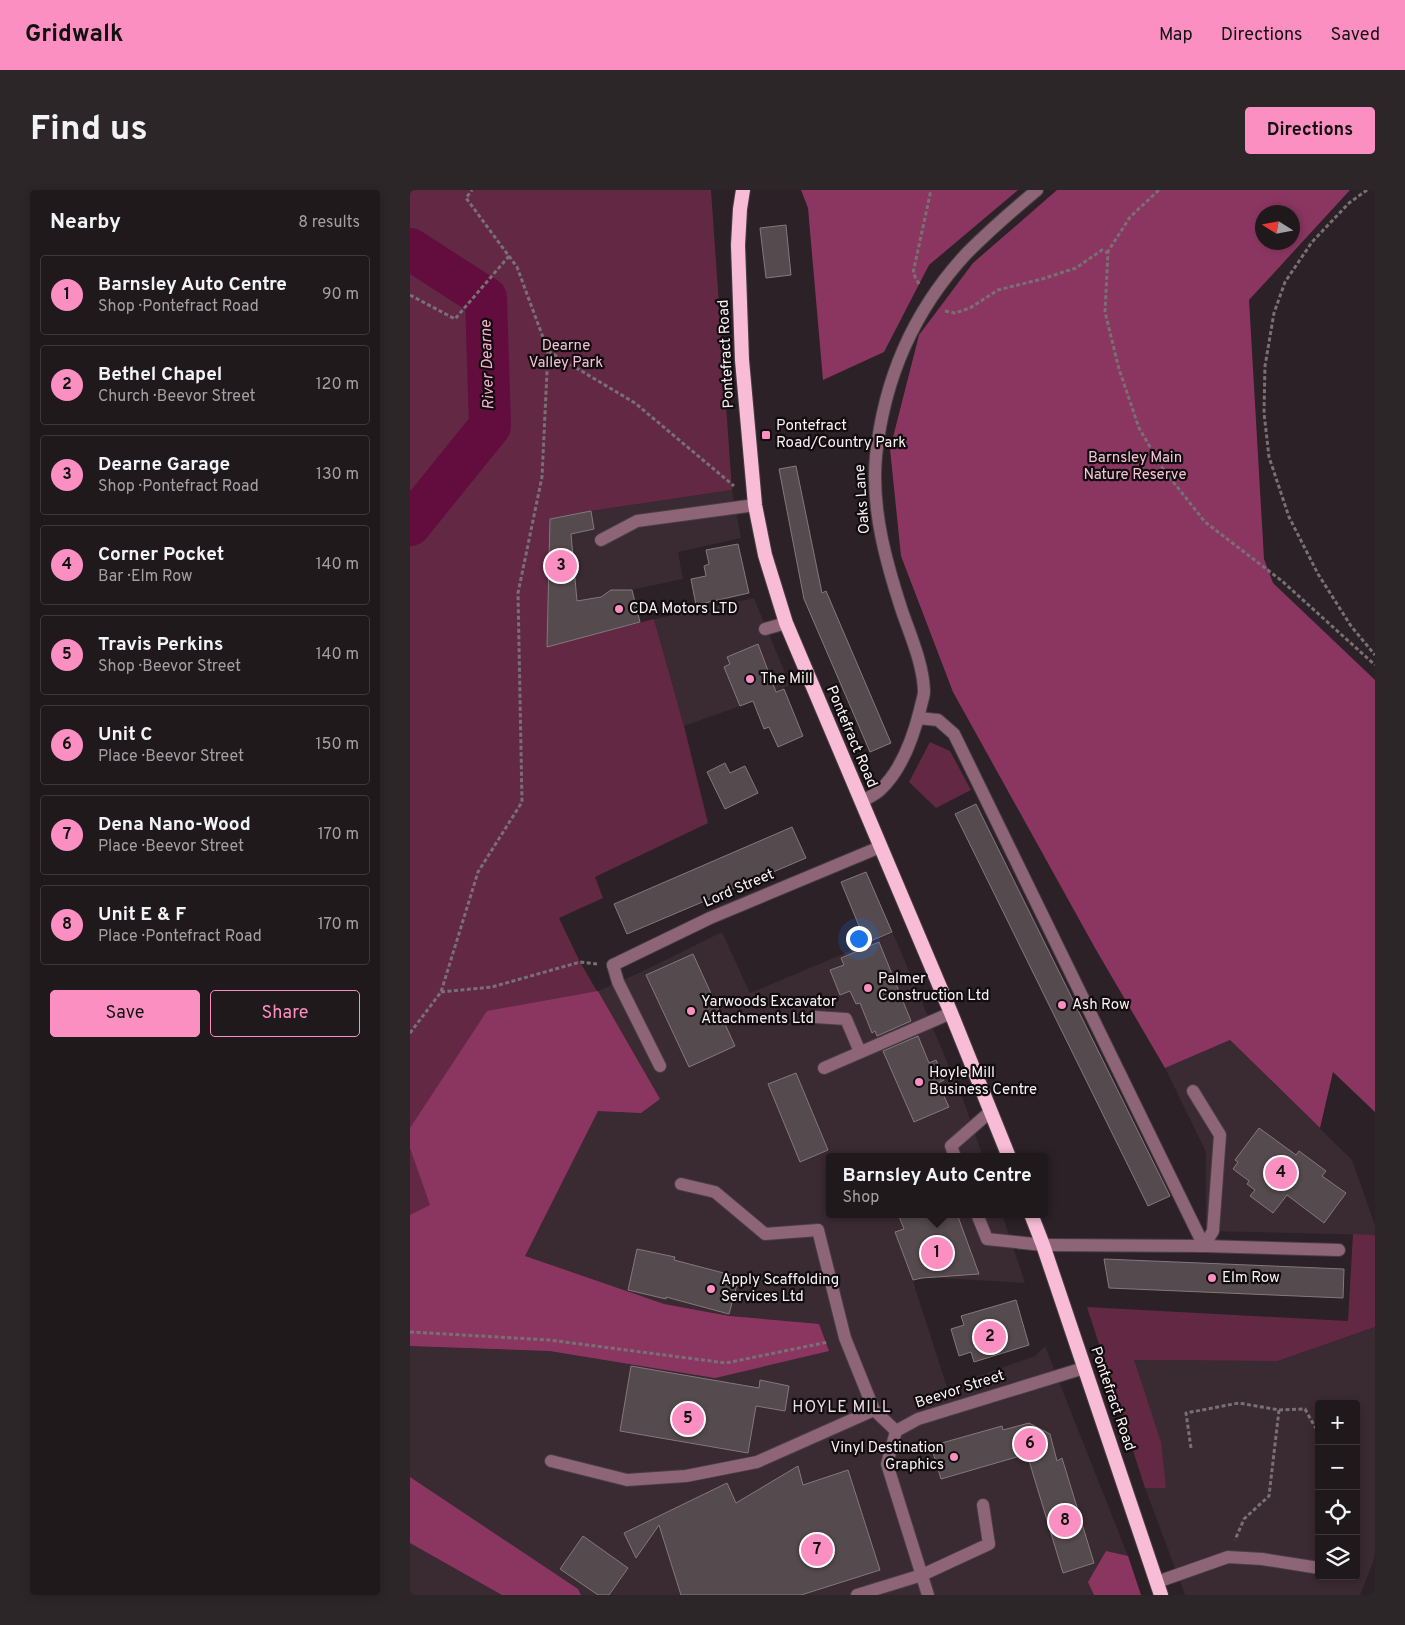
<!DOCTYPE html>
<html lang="en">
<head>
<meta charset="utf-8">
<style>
  :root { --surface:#20191c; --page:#2d2629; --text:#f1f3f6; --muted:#a2a0a3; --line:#3d383b; --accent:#fc8fc1 }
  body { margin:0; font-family:Overpass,sans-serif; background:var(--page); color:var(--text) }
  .controls { position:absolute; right:15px; bottom:15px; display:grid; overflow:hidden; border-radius:5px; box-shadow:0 2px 8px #0003 }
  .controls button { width:45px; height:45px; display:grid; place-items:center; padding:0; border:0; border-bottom:1px solid var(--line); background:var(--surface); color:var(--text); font:25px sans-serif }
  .compass { position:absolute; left:845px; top:15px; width:45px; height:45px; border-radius:50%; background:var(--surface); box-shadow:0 2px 8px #0003; rotate:281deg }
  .you { position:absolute; left:448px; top:748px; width:18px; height:18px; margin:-12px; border:4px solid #fff; border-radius:50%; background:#1a73e8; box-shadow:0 0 0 8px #1a73e833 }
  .badge { display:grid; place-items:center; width:32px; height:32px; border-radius:50%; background:var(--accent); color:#111; font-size:16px; font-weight:700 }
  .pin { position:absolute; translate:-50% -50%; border:2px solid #fff; box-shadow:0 1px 5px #0006 }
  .popup { position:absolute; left:416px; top:963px; width:222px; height:65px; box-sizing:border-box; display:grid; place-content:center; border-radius:5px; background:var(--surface); filter:drop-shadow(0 1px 4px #0005); font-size:16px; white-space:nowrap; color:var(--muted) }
  .popup b { font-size:19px; color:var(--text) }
  .popup::after { content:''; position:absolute; left:50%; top:100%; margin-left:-10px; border:10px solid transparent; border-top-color:var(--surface) }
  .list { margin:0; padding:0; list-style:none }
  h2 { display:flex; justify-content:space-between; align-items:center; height:65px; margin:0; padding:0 20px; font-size:21px }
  h2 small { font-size:16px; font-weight:400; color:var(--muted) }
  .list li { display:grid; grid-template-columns:32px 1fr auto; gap:15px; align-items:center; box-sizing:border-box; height:80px; margin:0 10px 10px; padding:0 10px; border:1px solid var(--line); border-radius:5px }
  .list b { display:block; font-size:19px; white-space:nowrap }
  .list p { margin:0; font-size:16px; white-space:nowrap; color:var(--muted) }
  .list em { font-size:16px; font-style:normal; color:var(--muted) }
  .actions { display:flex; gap:10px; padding:15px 20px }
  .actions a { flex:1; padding:11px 0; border:1px solid var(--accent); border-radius:5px; text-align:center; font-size:18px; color:var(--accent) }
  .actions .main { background:var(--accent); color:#111 }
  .icon { flex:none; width:28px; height:28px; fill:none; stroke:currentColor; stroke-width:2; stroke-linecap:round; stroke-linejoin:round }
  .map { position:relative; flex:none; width:965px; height:1405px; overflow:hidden; border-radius:5px }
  header { display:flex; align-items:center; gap:30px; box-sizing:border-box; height:70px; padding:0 25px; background:var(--accent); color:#111 }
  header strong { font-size:24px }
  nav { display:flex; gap:28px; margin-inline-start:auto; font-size:18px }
  .intro { display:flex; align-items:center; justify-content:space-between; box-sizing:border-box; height:120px; padding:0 30px }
  h1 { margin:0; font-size:35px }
  .button { padding:12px 22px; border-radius:5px; background:var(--accent); color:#111; font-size:18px; font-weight:700 }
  main { display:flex; gap:30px; padding:0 30px }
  aside { flex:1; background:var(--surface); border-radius:5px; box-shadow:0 2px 8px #0003 }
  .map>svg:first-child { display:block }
  .built { fill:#3a2a31; fill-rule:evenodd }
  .green { fill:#622844 }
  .forest { fill:#8b3661; fill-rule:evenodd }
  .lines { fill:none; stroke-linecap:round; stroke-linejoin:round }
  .river { stroke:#620d3d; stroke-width:42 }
  .building { fill:#554a4e; stroke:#85787d }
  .service-casing { stroke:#483e43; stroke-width:14 }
  .minor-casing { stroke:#483e43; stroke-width:14 }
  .tertiary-casing { stroke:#483e43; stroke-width:14 }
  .trunk-casing { stroke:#483e43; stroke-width:16 }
  .path { stroke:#787074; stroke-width:3; stroke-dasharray:4 2.5; stroke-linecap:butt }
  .service { stroke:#8d6576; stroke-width:12 }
  .minor { stroke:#8d6576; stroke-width:12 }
  .tertiary { stroke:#8d6576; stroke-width:12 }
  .trunk { stroke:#f9bcd6; stroke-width:14 }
  .poi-dot { fill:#fc8fc1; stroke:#110c0e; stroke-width:2 }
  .labels { text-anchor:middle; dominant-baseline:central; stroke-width:4.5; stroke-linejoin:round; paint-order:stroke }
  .park-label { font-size:15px; fill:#f5c3d8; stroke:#110c0e }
  .street-label { font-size:15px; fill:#f9f2f5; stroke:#110c0e }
  .poi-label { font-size:15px; fill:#f9f2f5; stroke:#110c0e; text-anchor:start }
  .water-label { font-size:16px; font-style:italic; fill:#f7afce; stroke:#110c0e }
  .neighbourhood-label { font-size:16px; letter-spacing:1px; fill:#ecdee4; stroke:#110c0e }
</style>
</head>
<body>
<header>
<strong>Gridwalk</strong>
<nav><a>Map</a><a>Directions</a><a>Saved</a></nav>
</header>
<div class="intro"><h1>Find us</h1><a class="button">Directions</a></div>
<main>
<aside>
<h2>Nearby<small>8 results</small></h2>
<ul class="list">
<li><span class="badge">1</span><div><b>Barnsley Auto Centre</b><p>Shop · Pontefract Road</p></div><em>90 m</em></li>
<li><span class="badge">2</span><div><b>Bethel Chapel</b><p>Church · Beevor Street</p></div><em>120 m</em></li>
<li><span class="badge">3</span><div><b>Dearne Garage</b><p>Shop · Pontefract Road</p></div><em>130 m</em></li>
<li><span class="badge">4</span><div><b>Corner Pocket</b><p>Bar · Elm Row</p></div><em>140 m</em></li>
<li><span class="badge">5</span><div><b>Travis Perkins</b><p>Shop · Beevor Street</p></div><em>140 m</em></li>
<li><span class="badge">6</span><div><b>Unit C</b><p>Place · Beevor Street</p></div><em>150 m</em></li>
<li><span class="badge">7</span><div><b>Dena Nano-Wood</b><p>Place · Beevor Street</p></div><em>170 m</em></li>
<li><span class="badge">8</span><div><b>Unit E &amp; F</b><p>Place · Pontefract Road</p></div><em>170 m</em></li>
</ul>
<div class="actions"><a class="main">Save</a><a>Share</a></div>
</aside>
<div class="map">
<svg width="965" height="1405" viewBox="0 0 965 1405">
  <rect width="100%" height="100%" fill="#2b2126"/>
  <path class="built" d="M 322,300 L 331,348 L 268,362 L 273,389 L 222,400 L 230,432 L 137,457 L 140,329 L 181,321 Z
    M 344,408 L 380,495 L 322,519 L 274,536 L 244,429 Z
    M 312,742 L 340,803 L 483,743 L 554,912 L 573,967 L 420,967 L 420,1024 L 592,1024 L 615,1093 L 512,1087 L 503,1091 L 537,1197 L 625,1166 L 635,1156 L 718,1366 L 729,1405 L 0,1405 L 0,1156 L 140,1161 L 319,1126 L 254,1114 L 115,1066 L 188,921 L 231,923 L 250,909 L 188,801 L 231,782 Z
    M 820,850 L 942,970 L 965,1035 L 965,1045 L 796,1041 L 796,962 L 755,878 Z
    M 965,1137 L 965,1362 L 964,1370 L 950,1405 L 775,1405 L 735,1298 L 756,1297 L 724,1170 L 868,1171 ZM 909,1214 L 946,1214 L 946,1386 L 909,1386 Z"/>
  <path class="green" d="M 0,0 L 301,0 L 322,300 L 181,321 L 140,329 L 137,456 L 244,429 L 274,536 L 298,633 L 185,687 L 193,708 L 149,728 L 170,772 L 250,909 L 231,923 L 188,921 L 115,1066 L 254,1114 L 319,1126 L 409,1134 L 419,1161 L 305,1188 L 140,1161 L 0,1156 Z
    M 520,552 L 540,561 L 561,600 L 526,618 L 499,592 Z
    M 943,1044 L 965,1045 L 965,1137 L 868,1171 L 724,1170 L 751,1252 L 756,1298 L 735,1298 L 677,1117 L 938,1131 Z"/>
  <path class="forest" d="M 391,0 L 608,0 L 519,75 L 474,162 L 413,190 L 398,18 Z
    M 647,0 L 940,0 L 839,110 L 854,369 L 863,393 L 965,490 L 965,922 L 923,882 L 910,938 L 820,850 L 755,878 L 685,758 L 543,502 L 491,366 L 480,259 L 509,145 L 563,73 ZM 882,22 L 882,52 L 852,52 L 852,22 Z
    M 188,801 L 250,909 L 231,923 L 188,921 L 115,1066 L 254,1114 L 319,1126 L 409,1134 L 419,1161 L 305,1188 L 140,1161 L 0,1156 L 0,1025 L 20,1015 L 0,958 L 0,938 L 77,821 Z
    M 0,1287 L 168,1399 L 171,1405 L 92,1405 L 0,1353 Z
    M 696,1361 L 718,1366 L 731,1405 L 684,1405 L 678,1392 Z"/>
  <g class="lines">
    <path class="river" d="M 0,59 L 76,108 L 80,236 L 0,335"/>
  </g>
  <path class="building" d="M 376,35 L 381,85 L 356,88 L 350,38 Z
    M 386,276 L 412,403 L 416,401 L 481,553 L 460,562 L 394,409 L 369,279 Z
    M 181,321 L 184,339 L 161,344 L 167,411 L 191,407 L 201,400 L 222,400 L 230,432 L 137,457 L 140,329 Z
    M 328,354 L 339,403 L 286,415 L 281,389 L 296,386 L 294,376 L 299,374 L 296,360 Z
    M 348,454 L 366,502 L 374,499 L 393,546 L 368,557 L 359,537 L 354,539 L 343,511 L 330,516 L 314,477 L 320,474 L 317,467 Z
    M 315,573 L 320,583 L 335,576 L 348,603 L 315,619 L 297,582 Z
    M 566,614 L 760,1006 L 738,1016 L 545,624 Z
    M 382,637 L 396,668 L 217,744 L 204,714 Z
    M 456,682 L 482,742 L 456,753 L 431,692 Z
    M 469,752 L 501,831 L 467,846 L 465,841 L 462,843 L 450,813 L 446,814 L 440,801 L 430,805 L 420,780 L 434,775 L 431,768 Z
    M 283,764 L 325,856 L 279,877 L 236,785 Z
    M 508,846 L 519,873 L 526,870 L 534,890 L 528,893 L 539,917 L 504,932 L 473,861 Z
    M 386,883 L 418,960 L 390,972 L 358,894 Z
    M 849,938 L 886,965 L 889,961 L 916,981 L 912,986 L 936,1003 L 914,1033 L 877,1005 L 863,1023 L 840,1006 L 845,1000 L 837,994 L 839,991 L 823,979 L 828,972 L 825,970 Z
    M 488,1024 L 547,1024 L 569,1084 L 512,1088 L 503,1090 L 485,1042 L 494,1039 Z
    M 227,1059 L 265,1067 L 264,1070 L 329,1087 L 319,1124 L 256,1107 L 256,1109 L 218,1100 Z
    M 694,1069 L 934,1079 L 933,1108 L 699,1098 Z
    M 606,1110 L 619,1155 L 564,1172 L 561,1162 L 549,1166 L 541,1139 L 554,1135 L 551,1126 Z
    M 221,1176 L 349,1198 L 350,1190 L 379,1196 L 375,1221 L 346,1216 L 338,1263 L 210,1241 Z
    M 619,1233 L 640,1244 L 647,1271 L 652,1268 L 684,1373 L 653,1383 L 617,1264 L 531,1289 L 521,1256 L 592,1236 L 593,1240 Z
    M 388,1276 L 393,1295 L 438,1280 L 470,1380 L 391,1405 L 271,1405 L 249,1335 L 226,1368 L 214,1343 L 317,1293 L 326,1313 Z
    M 173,1346 L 218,1378 L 199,1405 L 188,1405 L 150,1379 Z"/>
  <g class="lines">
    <g class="service-casing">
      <path id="service" d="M 191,350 L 227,331 L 345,315
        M 355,439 L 376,433
        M 508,528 L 528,530 L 544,544 L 794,1056
        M 203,775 L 208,792 L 250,876
        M 405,827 L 436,829 L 450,862
        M 414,878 L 541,823
        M 783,901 L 810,945 L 803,1041 L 794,1056
        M 545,967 L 541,956 L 581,921
        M 271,994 L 305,1002 L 355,1044 L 408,1040 L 435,1148 L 464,1220 L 486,1241
        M 567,1024 L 577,1049 L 633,1055
        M 141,1271 L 217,1290 L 276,1286 L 347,1272 L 464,1220
        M 747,1392 L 818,1367 L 852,1369 L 909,1378
        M 447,1405 L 512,1385 L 579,1354 L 573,1315"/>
    </g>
    <g class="minor-casing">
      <path id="minor" d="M 203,775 L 300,728 L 470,657
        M 633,1055 L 794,1056 L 929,1060
        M 518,1405 L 477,1274 L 486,1241 L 508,1229 L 674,1178"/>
    </g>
    <g class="tertiary-casing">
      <path id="tertiary" d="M 451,612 C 457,608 465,605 470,600 C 492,580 503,548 510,520 C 511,514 514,507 514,501 C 513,474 501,447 492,421 C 476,372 461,319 466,266 C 474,189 504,120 557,63 C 579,41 603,20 627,0"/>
    </g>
    <g class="trunk-casing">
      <path id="trunk" d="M 333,0 L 330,19 L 328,55 L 332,170 L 345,315 L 355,365 L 376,433 L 541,823 L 599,967
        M 621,1024 L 633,1055 L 751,1405"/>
    </g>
    <path class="path" d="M 957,0 L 939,13 L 902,52 L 875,92 L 864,123 L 855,176 L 854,223 L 859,267 L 879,327 L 908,384 L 941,436 L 965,465
      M 697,63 L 720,27 L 749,0
      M 509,94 L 503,83 L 521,0
      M 0,105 L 45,129 L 99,66
      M 535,121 L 545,123 L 560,118 L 588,100 L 632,89 L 666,78 L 692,60 L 698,63 L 695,122 L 709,179 L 729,238 L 753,279 L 795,332 L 872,391 L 965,475
      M 138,161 L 225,213 L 324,296
      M 31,802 L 82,797 L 170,772 L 187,774
      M 0,843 L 31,802 L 68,682 L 112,612 L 108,403 L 132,287 L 138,161 L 107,77 L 56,8 L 62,0
      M 0,1142 L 139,1150 L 316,1173 L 418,1152
      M 869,1220 L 895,1219 L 905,1237 L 909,1238
      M 781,1258 L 776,1223 L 829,1213 L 869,1220 L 859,1306 L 834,1329 L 825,1350"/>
    <use href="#service" class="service"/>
    <use href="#minor" class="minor"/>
    <use href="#tertiary" class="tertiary"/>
    <use href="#trunk" class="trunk"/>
  </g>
  <g class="poi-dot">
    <rect x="351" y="240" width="10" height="10" rx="2.5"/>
    <circle cx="209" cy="419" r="5"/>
    <circle cx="340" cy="489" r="5"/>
    <circle cx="458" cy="798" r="5"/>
    <circle cx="652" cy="815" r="5"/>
    <circle cx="281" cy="821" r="5"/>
    <circle cx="509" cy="892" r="5"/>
    <circle cx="802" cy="1088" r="5"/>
    <circle cx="301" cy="1099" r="5"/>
    <circle cx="544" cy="1267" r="5"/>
  </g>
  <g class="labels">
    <g class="park-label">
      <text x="156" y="156">Dearne<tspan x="156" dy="17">Valley Park</tspan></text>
      <text x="725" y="268">Barnsley Main<tspan x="725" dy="17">Nature Reserve</tspan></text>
    </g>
    <g class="street-label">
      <text transform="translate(317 164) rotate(-93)">Pontefract Road</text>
      <text transform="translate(453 309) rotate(-94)">Oaks Lane</text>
      <text transform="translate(441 547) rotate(67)">Pontefract Road</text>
      <text transform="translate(329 699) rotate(-23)">Lord Street</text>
      <text transform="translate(550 1200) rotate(-18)">Beevor Street</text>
      <text transform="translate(702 1209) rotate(71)">Pontefract Road</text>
    </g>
    <g class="poi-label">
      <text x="366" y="236">Pontefract<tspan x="366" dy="17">Road/Country Park</tspan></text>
      <text x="219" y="419">CDA Motors LTD</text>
      <text x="350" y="489">The Mill</text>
      <text x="468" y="789">Palmer<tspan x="468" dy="17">Construction Ltd</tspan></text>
      <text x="291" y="812">Yarwoods Excavator<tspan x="291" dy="17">Attachments Ltd</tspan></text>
      <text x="662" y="815">Ash Row</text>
      <text x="519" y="883">Hoyle Mill<tspan x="519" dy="17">Business Centre</tspan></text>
      <text x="812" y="1088">Elm Row</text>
      <text x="311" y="1090">Apply Scaffolding<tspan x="311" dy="17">Services Ltd</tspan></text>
      <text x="534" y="1258" text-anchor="end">Vinyl Destination<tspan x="534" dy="17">Graphics</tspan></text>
    </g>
    <g class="water-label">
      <text transform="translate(78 175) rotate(-92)">River Dearne</text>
    </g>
    <g class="neighbourhood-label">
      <text x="432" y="1218">HOYLE MILL</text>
    </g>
  </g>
</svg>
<div class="controls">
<button>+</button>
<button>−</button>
<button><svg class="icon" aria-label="locate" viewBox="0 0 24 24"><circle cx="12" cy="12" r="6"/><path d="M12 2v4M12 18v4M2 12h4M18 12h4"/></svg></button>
<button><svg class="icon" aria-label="layers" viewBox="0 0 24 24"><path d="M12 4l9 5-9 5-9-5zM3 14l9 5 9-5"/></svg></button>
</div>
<svg class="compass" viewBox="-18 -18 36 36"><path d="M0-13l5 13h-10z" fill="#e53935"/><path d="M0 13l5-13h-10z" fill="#a2a0a3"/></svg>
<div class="you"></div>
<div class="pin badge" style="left:527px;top:1063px">1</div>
<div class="popup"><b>Barnsley Auto Centre</b>Shop</div>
<div class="pin badge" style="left:580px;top:1147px">2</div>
<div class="pin badge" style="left:151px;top:376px">3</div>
<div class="pin badge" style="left:871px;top:983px">4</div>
<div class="pin badge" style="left:278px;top:1229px">5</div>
<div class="pin badge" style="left:620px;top:1254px">6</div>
<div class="pin badge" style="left:407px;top:1360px">7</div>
<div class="pin badge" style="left:655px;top:1331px">8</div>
</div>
</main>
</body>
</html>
